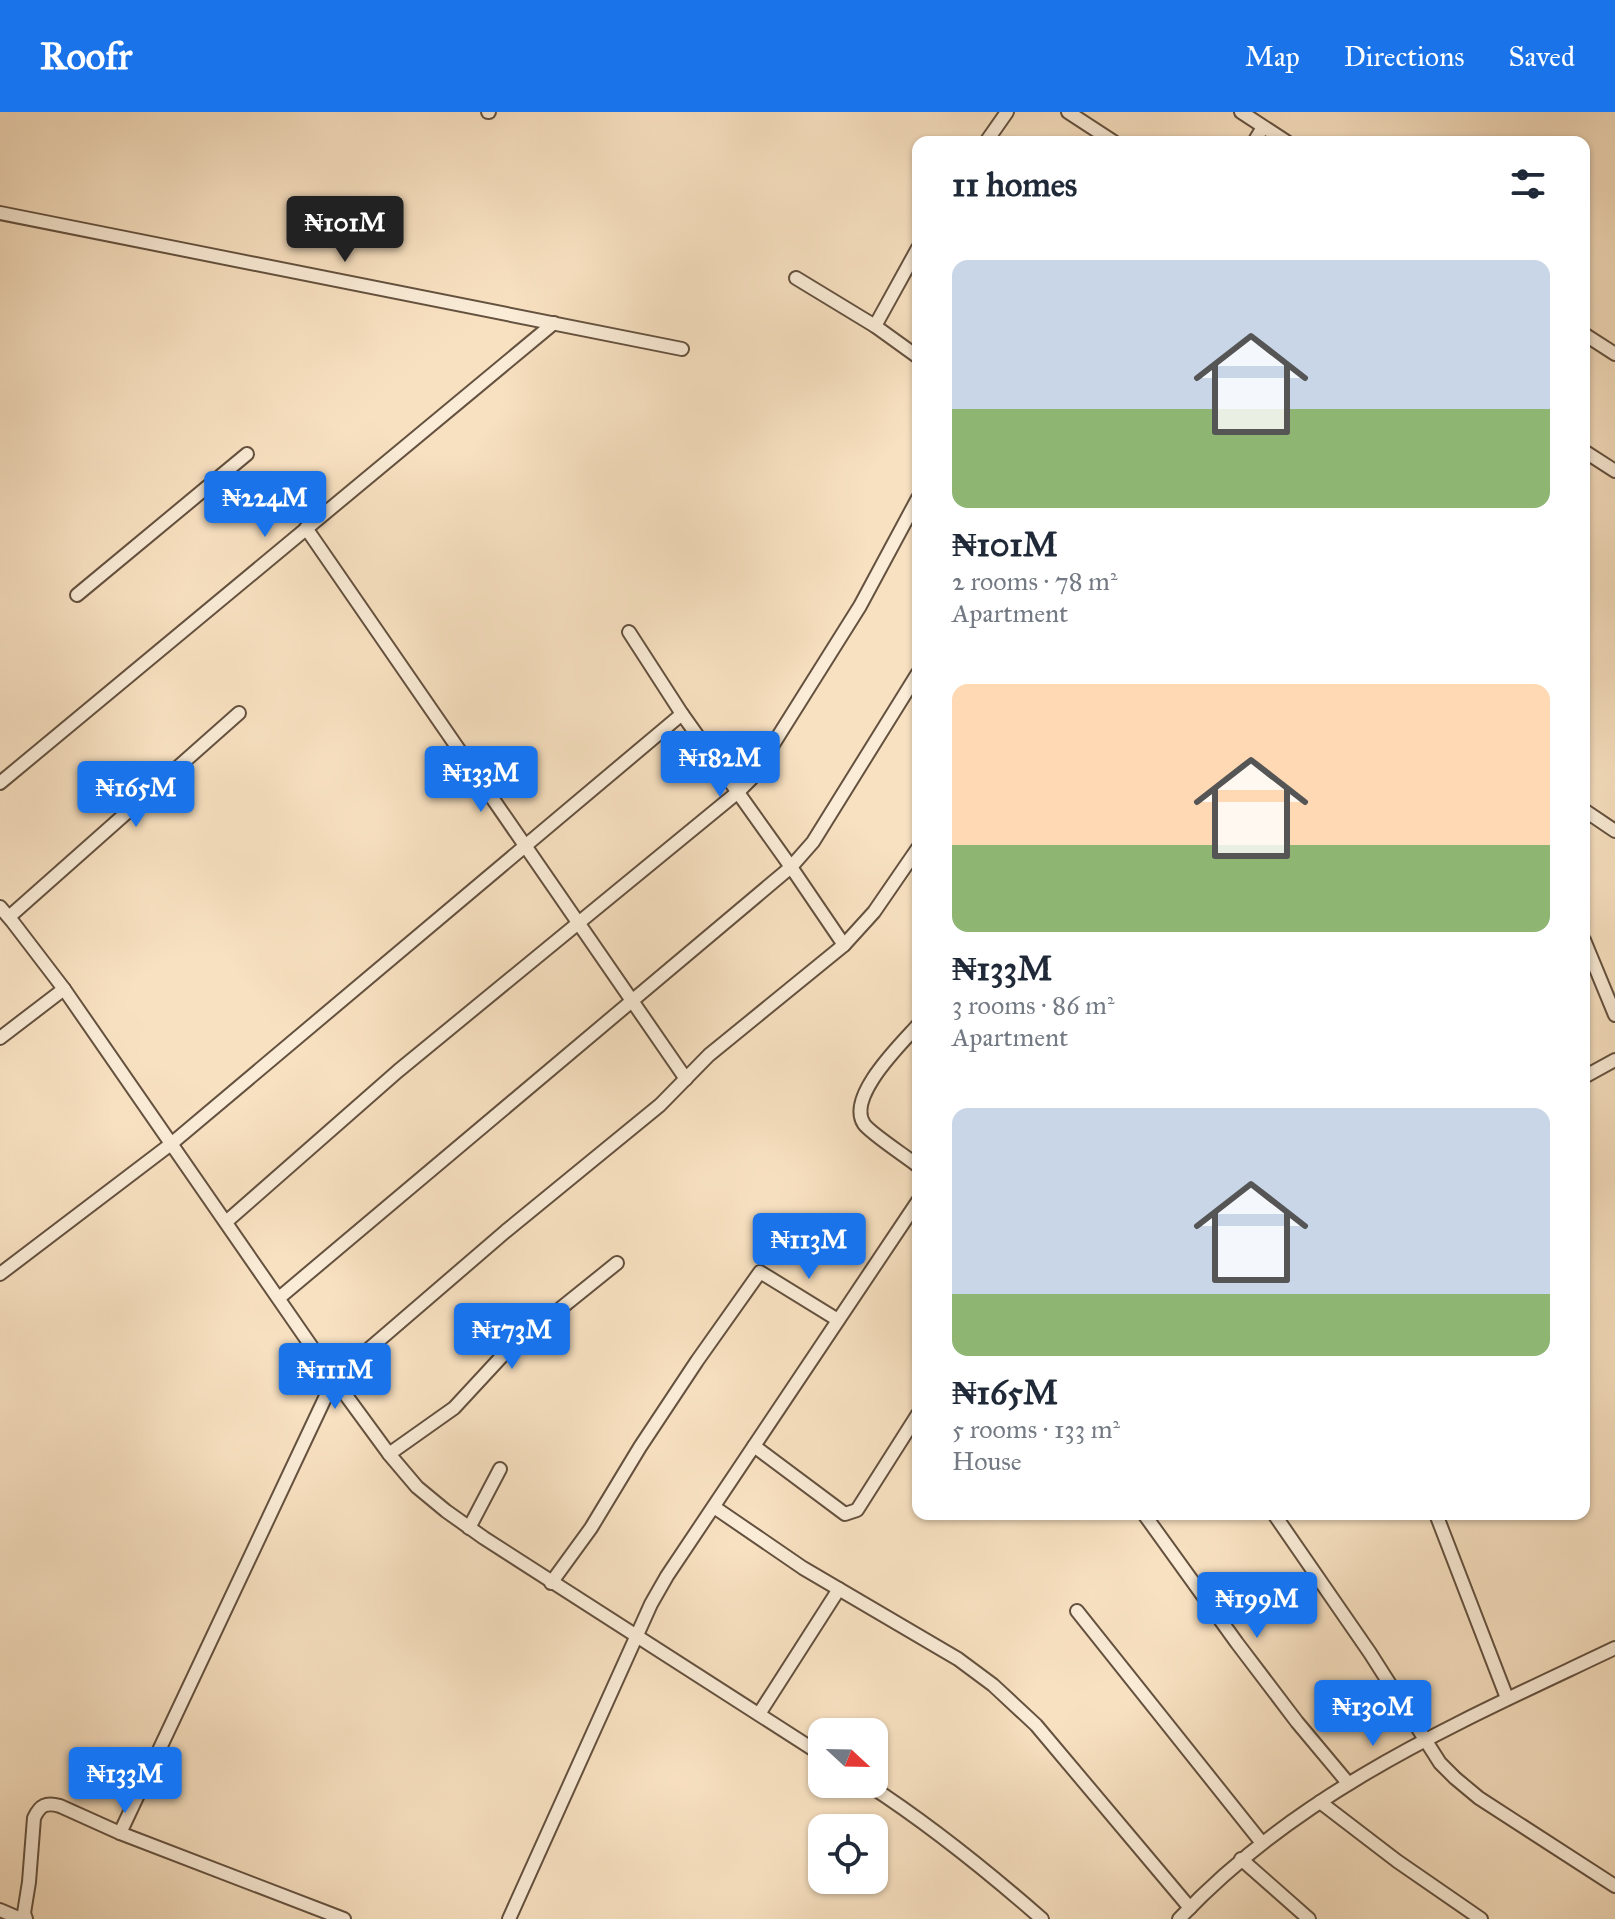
<!DOCTYPE html>
<html lang="en">
<head>
<meta charset="utf-8">
<style>
  body { margin:0; font-family:"IM FELL Great Primer",serif; background:#f2f2f3; color:#1f2937; height:100vh; display:flex; flex-direction:column; font-size:30px; white-space:nowrap }
  * { box-sizing:border-box; margin:0 }
  p { font-size:26px; color:#747a83 }
  .icon { flex:none; width:44px; height:44px; fill:none; stroke:currentColor; stroke-width:2; stroke-linecap:round; stroke-linejoin:round }
  .map { position:relative; flex:1; overflow:hidden }
  .side { position:absolute; left:912px; top:24px; width:678px; height:1384px; display:flex; flex-direction:column; background:#fff; border-radius:16px; box-shadow:0 2px 6px #0004 }
  .side>* { flex:none }
  .needle { width:52px; rotate:112deg }
  .buttons { position:absolute; left:808px; top:1606px; display:grid; gap:16px }
  .buttons a { display:grid; place-items:center; width:80px; height:80px; border-radius:16px; background:#fff; box-shadow:0 2px 6px #0004; font-size:40px }
  .price { position:absolute; translate:-50% -68px; padding:0 18px; border-radius:8px; background:#1a73e8; color:#fff; font-size:26px; line-height:52px; filter:drop-shadow(0 2px 4px #0008) }
  .price::after { content:''; position:absolute; left:50%; top:48px; width:24px; height:18px; margin-left:-12px; background:inherit; clip-path:polygon(0 0,100% 0,50% 100%) }
  .price.on { background:#222; color:#fff }
  ul { padding:0; list-style:none }
  li { display:grid; align-content:center; gap:16px; height:424px; padding:0 40px }
  li span { display:grid; place-items:center; height:248px; border-radius:16px; color:#555 }
  li>.icon { margin-inline-start:auto }
  span .icon { width:144px; height:144px; fill:#fffc; stroke-width:1 }
  li b { font-size:34px }
  h2 { display:flex; justify-content:space-between; align-items:center; height:96px; padding:0 40px; font-size:34px }
  header { display:flex; align-items:center; gap:48px; box-sizing:border-box; height:112px; padding:0 40px; background:#1a73e8; color:#fff }
  header strong { font-size:38px }
  nav { display:flex; gap:44px; margin-inline-start:auto; font-size:28px }
  .map>svg:first-child { display:block }
  .lines { fill:none; stroke-linecap:round; stroke-linejoin:round }
  .minor-casing { stroke:#64513f; stroke-width:16 }
  .minor { stroke:#faecd7; stroke-width:12 }
</style>
</head>
<body>
<header>
<strong>Roofr</strong>
<nav><a>Map</a><a>Directions</a><a>Saved</a></nav>
</header>
<div class="map">
<svg width="1615" height="1807" viewBox="0 0 1615 1807">
  <rect width="100%" height="100%" fill="#f8e1c1"/>
  <filter id="stains"><feTurbulence type="fractalNoise" baseFrequency=".0025" numOctaves="4"/><feColorMatrix values="0 0 0 0 .2 0 0 0 0 .09 0 0 0 0 .02 0 0 0 .5 -.17"/></filter>
  <radialGradient id="worn" r=".72"><stop offset=".6" stop-color="#630" stop-opacity="0"/><stop offset="1" stop-color="#630" stop-opacity=".3"/></radialGradient>
  <g class="lines">
    <g class="minor-casing">
      <g id="minor">
        <path d="M488,0H489"/>
        <path d="M1068,0L1114,30"/>
        <path d="M1241,0L1287,30"/>
        <path d="M986,30L1007,0"/>
        <path d="M1254,30L1263,15"/>
        <path d="M0,101L682,237"/>
        <path d="M796,166L875,214L918,245"/>
        <path d="M875,214L918,136"/>
        <path d="M1584,222L1615,242"/>
        <path d="M1584,339L1615,359"/>
        <path d="M306,416L686,967"/>
        <path d="M77,483L247,342"/>
        <path d="M629,520L682,602L791,755L844,833"/>
        <path d="M0,671L554,211"/>
        <path d="M1584,698L1615,719"/>
        <path d="M0,795L12,809L64,877L334,1267L389,1342L417,1375L446,1399L484,1426L822,1643"/>
        <path d="M9,805L239,601"/>
        <path d="M1584,828L1615,903"/>
        <path d="M918,913C901,932 846,985 864,1012C870,1021 907,1045 918,1054"/>
        <path d="M0,926L64,877"/>
        <path d="M1584,965L1615,948"/>
        <path d="M226,1110L398,959L738,680L752,666L860,494L918,386"/>
        <path d="M0,1162L171,1032L682,602"/>
        <path d="M279,1186L791,755L813,730L918,561"/>
        <path d="M754,1334L845,1402L857,1398L918,1302"/>
        <path d="M389,1342L454,1296L504,1242L617,1151"/>
        <path d="M714,1395L803,1456L958,1547L993,1573L1036,1613L1190,1796"/>
        <path d="M1144,1402L1237,1531L1297,1610L1348,1671"/>
        <path d="M1274,1402L1370,1541L1440,1651L1455,1666L1479,1686L1615,1774"/>
        <path d="M1436,1402L1507,1586"/>
        <path d="M469,1416L500,1357"/>
        <path d="M551,1471L591,1416L640,1335L697,1249L760,1160L838,1208"/>
        <path d="M1077,1499L1262,1731"/>
        <path d="M759,1602L839,1477"/>
        <path d="M867,1672C929,1712 986,1758 1042,1807"/>
        <path d="M1320,1690L1397,1749L1481,1807"/>
        <path d="M120,1721L334,1267L506,1119L660,993L709,943L844,833L874,800L918,736"/>
        <path d="M1241,1747L1309,1807"/>
        <path d="M0,1798L21,1807"/>
        <path d="M26,1807L24,1801L29,1770L34,1706C40,1693 46,1690 60,1694L120,1721L344,1807"/>
        <path d="M509,1807L651,1492L667,1464L918,1089"/>
        <path d="M1179,1807C1301,1677 1458,1611 1615,1536"/>
      </g>
    </g>
    <use href="#minor" class="minor"/>
  </g>
  <rect width="100%" height="100%" filter="url(#stains)"/>
  <rect width="100%" height="100%" fill="url(#worn)"/>
</svg>
<div class="buttons">
<a><svg class="needle" viewBox="-14 -14 28 28"><path d="M0-13l5 13h-10z" fill="#e53935"/><path d="M0 13l5-13h-10z" fill="#747a83"/></svg></a>
<a><svg class="icon" aria-label="locate" viewBox="0 0 24 24"><circle cx="12" cy="12" r="6"/><path d="M12 2v4M12 18v4M2 12h4M18 12h4"/></svg></a>
</div>
<b class="price on" style="left:345px;top:152px">₦101M</b>
<b class="price" style="left:265px;top:427px">₦224M</b>
<b class="price" style="left:720px;top:687px">₦182M</b>
<b class="price" style="left:481px;top:702px">₦133M</b>
<b class="price" style="left:136px;top:717px">₦165M</b>
<b class="price" style="left:809px;top:1169px">₦113M</b>
<b class="price" style="left:512px;top:1259px">₦173M</b>
<b class="price" style="left:335px;top:1299px">₦111M</b>
<b class="price" style="left:1257px;top:1528px">₦199M</b>
<b class="price" style="left:1373px;top:1636px">₦130M</b>
<b class="price" style="left:125px;top:1703px">₦133M</b>
<section class="side">
<h2>11 homes<svg class="icon" aria-label="filters" viewBox="0 0 24 24"><path d="M4 7h16M4 17h16"/><circle cx="9" cy="7" r="2"/><circle cx="15" cy="17" r="2"/></svg></h2>
<ul>
<li><span style="background:linear-gradient(#c9d6e8 60%,#8fb573 0)"><svg class="icon" aria-label="home" viewBox="0 0 24 24"><path d="M3 11l9-7 9 7M6 9v11h12V9"/></svg></span><div><b>₦101M</b><p>2 rooms · 78 m²</p><p>Apartment</p></div></li>
<li><span style="background:linear-gradient(#ffd9b3 65%,#8fb573 0)"><svg class="icon" aria-label="home" viewBox="0 0 24 24"><path d="M3 11l9-7 9 7M6 9v11h12V9"/></svg></span><div><b>₦133M</b><p>3 rooms · 86 m²</p><p>Apartment</p></div></li>
<li><span style="background:linear-gradient(#c9d6e8 75%,#8fb573 0)"><svg class="icon" aria-label="home" viewBox="0 0 24 24"><path d="M3 11l9-7 9 7M6 9v11h12V9"/></svg></span><div><b>₦165M</b><p>5 rooms · 133 m²</p><p>House</p></div></li>
</ul>
</section>
</div>
</body>
</html>
